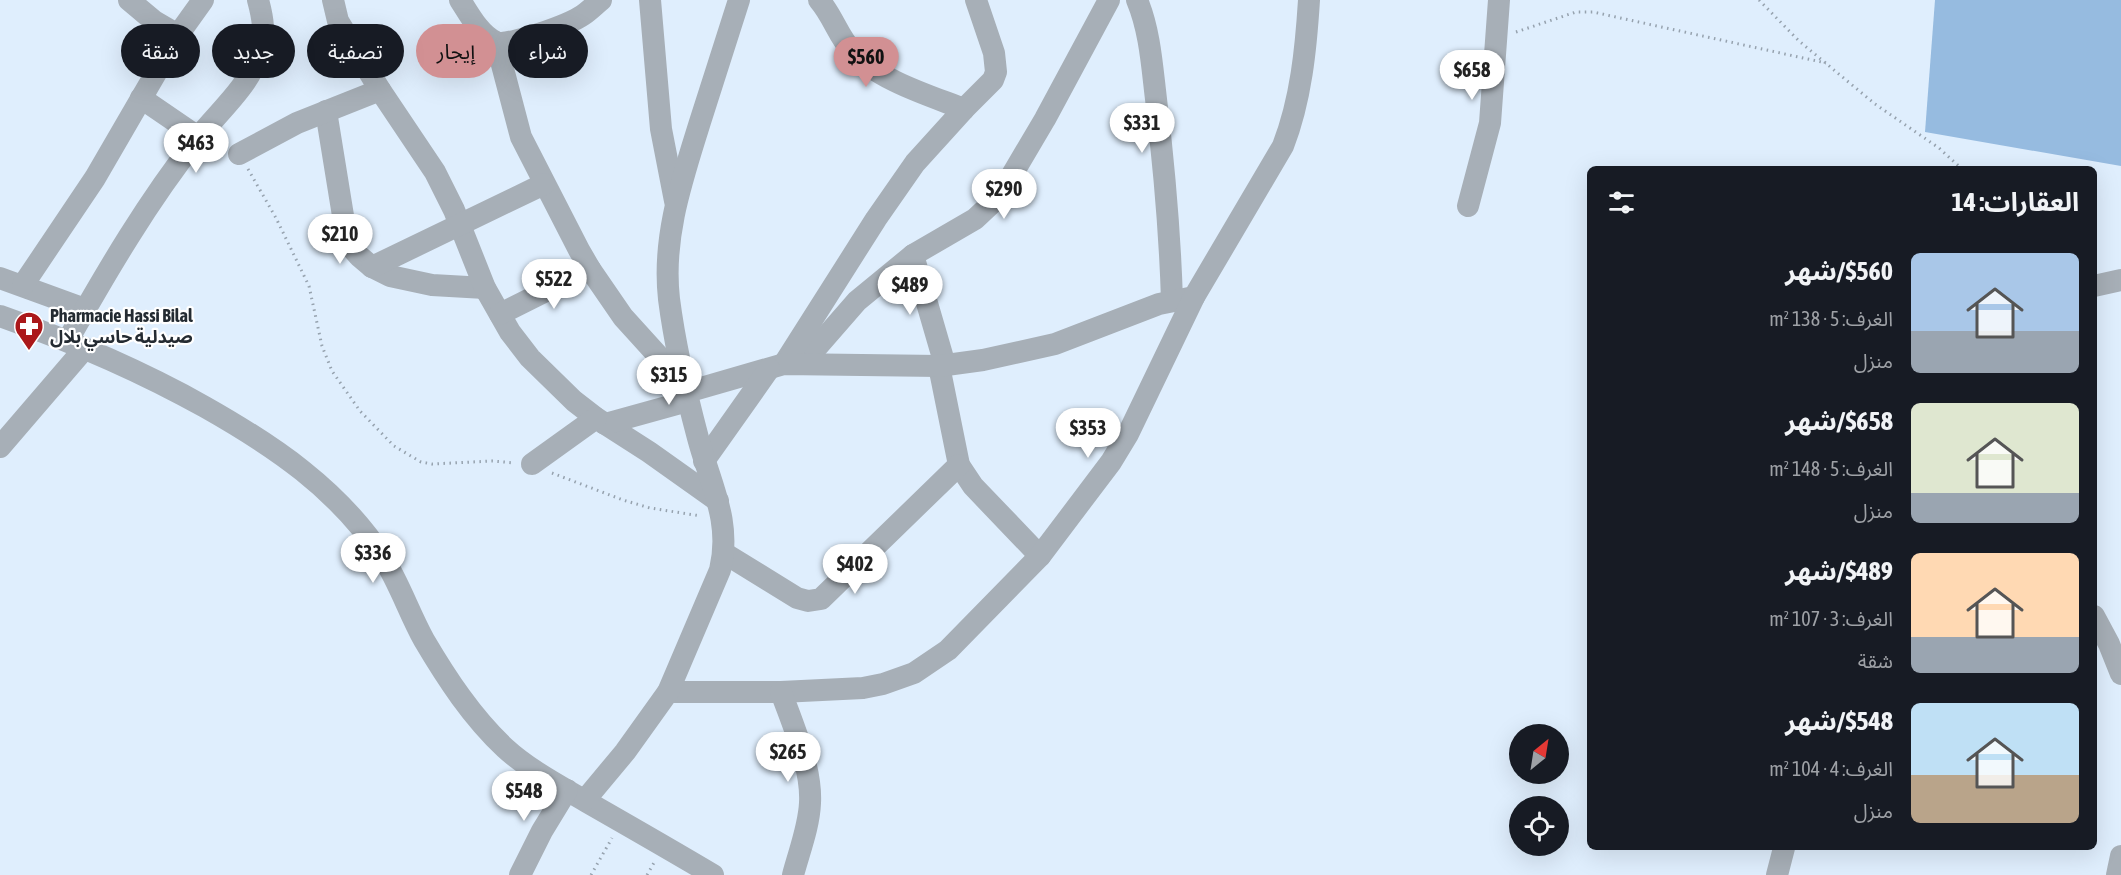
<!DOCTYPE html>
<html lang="ar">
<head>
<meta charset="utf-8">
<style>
  body { margin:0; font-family:"Asap Condensed","Noto Sans Arabic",sans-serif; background:#242831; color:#f1f3f6; direction:rtl; height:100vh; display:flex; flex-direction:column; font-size:22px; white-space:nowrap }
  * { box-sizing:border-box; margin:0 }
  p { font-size:20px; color:#9ea1a6 }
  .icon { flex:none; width:33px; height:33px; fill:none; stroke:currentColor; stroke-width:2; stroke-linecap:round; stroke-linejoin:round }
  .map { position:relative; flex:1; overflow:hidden; direction:ltr }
  .drawer { position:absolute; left:1587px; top:166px; width:510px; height:684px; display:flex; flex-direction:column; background:#171b24; border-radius:9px; box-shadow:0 6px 24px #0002; direction:rtl }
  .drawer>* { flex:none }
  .top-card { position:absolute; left:18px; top:24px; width:570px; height:54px; direction:rtl; display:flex; gap:12px }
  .needle { width:39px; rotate:30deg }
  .fabs { position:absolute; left:1509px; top:724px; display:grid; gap:12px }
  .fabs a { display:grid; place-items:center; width:60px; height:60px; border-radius:50%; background:#171b24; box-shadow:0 6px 24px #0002; font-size:30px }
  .price { position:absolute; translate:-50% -51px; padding:0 14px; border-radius:21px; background:#fff; color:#222; font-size:20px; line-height:39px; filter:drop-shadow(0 2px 3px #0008) }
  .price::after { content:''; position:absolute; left:50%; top:36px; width:18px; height:14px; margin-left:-9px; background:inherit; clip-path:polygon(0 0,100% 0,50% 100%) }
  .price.active { background:#d29093; color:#111 }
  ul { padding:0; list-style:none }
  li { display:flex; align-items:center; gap:18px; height:150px; padding:0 18px }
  li span { display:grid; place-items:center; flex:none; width:168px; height:120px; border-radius:9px; color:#555 }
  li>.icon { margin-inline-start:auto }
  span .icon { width:72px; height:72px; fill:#fffc; stroke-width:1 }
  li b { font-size:26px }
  h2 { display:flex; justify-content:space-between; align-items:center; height:72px; padding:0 18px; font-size:26px }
  .chip { padding:0 21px; border-radius:27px; background:#171b24; box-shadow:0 6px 24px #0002; font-size:21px; line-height:54px }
  .chip.active { background:#d29093; color:#111 }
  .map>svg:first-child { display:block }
  .forest { fill:#96bbe0 }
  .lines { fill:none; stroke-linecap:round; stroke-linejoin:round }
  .path { stroke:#96a2ae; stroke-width:3; stroke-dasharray:1.5 4.5; stroke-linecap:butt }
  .minor { stroke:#a7afb7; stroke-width:22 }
  .labels { text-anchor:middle; stroke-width:4.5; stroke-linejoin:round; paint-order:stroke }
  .poi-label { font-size:18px; font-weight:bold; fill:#242b32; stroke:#fff; text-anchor:start }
</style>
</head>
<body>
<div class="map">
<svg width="2121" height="875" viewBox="0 0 2121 875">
  <rect width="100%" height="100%" fill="#dfeefd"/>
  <path class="forest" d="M1935,0H2121V166L1925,132Z"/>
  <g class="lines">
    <g class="path">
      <path d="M1759,0L1799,41L1875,104L1939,148L1963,170"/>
      <path d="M1516,32L1576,12H1593L1826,63"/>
      <path d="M248,169L276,218L309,286L322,346L332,371L360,411L394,446L421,462L432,464L492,461L515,463"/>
      <path d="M552,473L623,500L650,508L701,516"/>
      <path d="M591,875L612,838"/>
      <path d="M647,875L655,861"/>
    </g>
    <g class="minor">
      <path d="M129,0L154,21L178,35"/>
      <path d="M333,0L338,21L380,90"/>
      <path d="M460,0C469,14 480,35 496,42C509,47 570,24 583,15C589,11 595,5 601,0"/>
      <path d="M650,0L661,129L675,201"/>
      <path d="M819,0C833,16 838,36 852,51C878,80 928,95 964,109"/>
      <path d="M1137,0C1150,31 1152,66 1156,99C1164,166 1170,233 1172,301"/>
      <path d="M496,42L521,137L579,250L590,269L623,317L662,360L684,380"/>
      <path d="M141,98L198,137"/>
      <path d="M326,111L345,228L352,248L359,256L372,267L390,276L432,285L485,288"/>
      <path d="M239,154L297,123L380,90L435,172L454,210L485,288L510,332L530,358L574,401L596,418L649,452L718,501"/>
      <path d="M1468,206L1490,123L1499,0"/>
      <path d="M913,255L945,365"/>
      <path d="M372,267L544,184"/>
      <path d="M0,278L85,309"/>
      <path d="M23,285L95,178L178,35L203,0"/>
      <path d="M2094,286L2121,280"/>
      <path d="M500,314L590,269"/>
      <path d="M0,316C71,341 139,370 205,407C274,446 338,489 382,556C399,582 409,613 424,640C447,679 472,717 505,748C529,770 560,786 587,802C629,826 671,850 713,875"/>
      <path d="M68,340C107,271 148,201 197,139C218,112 248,88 259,54C266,36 263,18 258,0"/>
      <path d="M803,363L857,301L913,255L975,219L991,204L1006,185L1045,119L1109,0"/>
      <path d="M784,364L876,219L915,163L964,109L993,80L996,72L994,53L976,0"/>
      <path d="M939,366L959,465L973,486L1040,556"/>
      <path d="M687,392L784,364L939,366L983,360L1055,344L1159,304L1194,297"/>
      <path d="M605,424L688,401"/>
      <path d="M0,447L85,348"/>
      <path d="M704,461L769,369"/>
      <path d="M532,464L596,418"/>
      <path d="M724,553L797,598L808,601L821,599L959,465"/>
      <path d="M2094,616L2109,644L2121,674"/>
      <path d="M668,692H781L863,688L883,684L914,673L948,650L1040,556L1111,462L1128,434L1194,297L1283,146C1301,100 1306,48 1309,0"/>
      <path d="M781,692C793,725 812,768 810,803C809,827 799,852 793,875"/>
      <path d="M585,800L625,752L668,692L720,570C732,521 710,484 698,438C686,393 675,346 669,299C662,237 682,180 700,122C713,81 726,41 739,0"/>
      <path d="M520,875L542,831L567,790"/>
      <path d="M1777,875L1784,848"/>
      <path d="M2117,875L2121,856"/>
    </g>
  </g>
  <defs>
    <g id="pharmacy-pin" transform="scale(1.5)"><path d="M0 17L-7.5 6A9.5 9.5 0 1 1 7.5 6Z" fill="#ab181a" stroke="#fff"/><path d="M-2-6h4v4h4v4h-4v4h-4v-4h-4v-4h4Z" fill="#fff"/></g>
  </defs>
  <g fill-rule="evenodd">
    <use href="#pharmacy-pin" x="29" y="326"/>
  </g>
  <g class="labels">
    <g class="poi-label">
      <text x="50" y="322">Pharmacie Hassi Bilal<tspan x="50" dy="21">صيدلية حاسي بلال</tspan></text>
    </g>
  </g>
</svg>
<div class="fabs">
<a><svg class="needle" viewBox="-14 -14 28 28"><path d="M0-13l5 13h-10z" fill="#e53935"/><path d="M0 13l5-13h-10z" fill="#9ea1a6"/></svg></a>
<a><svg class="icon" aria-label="locate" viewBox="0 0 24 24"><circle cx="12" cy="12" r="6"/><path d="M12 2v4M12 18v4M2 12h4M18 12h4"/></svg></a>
</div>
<b class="price active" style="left:866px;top:88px">$560</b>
<b class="price" style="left:1472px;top:101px">$658</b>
<b class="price" style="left:1142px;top:154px">$331</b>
<b class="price" style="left:196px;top:174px">$463</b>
<b class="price" style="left:1004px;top:220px">$290</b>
<b class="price" style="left:340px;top:265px">$210</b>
<b class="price" style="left:554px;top:310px">$522</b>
<b class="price" style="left:910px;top:316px">$489</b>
<b class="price" style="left:669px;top:406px">$315</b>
<b class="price" style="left:1088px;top:459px">$353</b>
<b class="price" style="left:373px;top:584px">$336</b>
<b class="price" style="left:855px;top:595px">$402</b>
<b class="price" style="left:788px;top:783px">$265</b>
<b class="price" style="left:524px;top:822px">$548</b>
<div class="top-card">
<a class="chip">شراء</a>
<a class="chip active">إيجار</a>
<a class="chip">تصفية</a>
<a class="chip">جديد</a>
<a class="chip">شقة</a>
</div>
<section class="drawer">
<h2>العقارات: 14<svg class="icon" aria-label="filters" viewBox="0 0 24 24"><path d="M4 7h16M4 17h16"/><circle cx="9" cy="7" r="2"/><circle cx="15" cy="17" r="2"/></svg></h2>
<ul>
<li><span style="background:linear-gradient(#a9c7e8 65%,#9aa5b1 0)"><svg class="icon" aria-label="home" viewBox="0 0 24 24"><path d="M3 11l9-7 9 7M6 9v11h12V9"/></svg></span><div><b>$560/شهر</b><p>الغرف: 5 · 138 m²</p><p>منزل</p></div></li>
<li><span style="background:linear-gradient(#dfe7d0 75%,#9aa5b1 0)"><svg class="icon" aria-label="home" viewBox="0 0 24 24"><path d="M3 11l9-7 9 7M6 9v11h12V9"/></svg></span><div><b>$658/شهر</b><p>الغرف: 5 · 148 m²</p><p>منزل</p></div></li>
<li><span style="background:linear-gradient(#ffd9b3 70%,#9aa5b1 0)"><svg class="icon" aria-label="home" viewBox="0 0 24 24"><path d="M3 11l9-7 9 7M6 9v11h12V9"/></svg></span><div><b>$489/شهر</b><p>الغرف: 3 · 107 m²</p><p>شقة</p></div></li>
<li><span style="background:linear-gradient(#bfe0f5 60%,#b9a48a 0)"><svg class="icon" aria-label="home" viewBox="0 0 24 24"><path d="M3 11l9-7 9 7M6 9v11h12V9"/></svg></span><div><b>$548/شهر</b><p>الغرف: 4 · 104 m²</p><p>منزل</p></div></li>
</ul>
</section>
</div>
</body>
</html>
